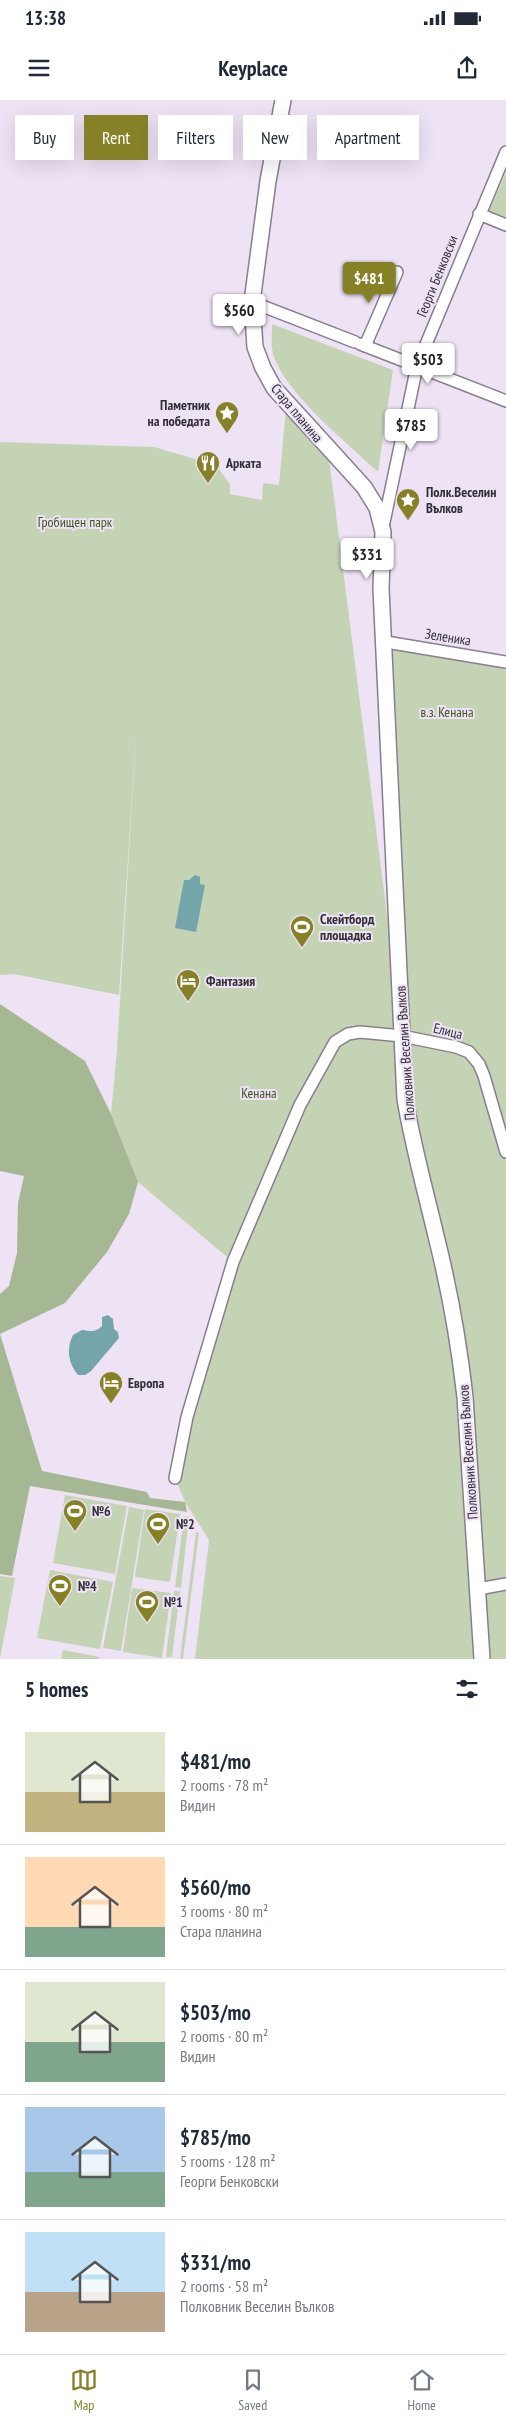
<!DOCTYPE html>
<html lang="en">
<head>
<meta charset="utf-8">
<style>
  body { margin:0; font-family:"PT Sans Narrow",sans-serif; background:#f6f6f7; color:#1f2937; height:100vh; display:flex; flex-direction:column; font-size:19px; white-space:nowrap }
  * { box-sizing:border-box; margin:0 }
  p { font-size:16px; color:#747a83 }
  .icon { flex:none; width:28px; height:28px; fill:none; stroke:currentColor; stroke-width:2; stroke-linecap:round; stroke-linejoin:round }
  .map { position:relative; height:1559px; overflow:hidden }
  .panel { display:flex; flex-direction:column; background:#fff; flex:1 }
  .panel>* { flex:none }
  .banner { position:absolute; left:15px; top:15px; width:476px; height:45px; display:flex; gap:10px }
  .price { position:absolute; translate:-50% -42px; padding:0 11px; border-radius:5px; background:#fff; color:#222; font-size:16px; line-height:32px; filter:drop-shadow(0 1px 2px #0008) }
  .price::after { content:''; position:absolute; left:50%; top:30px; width:15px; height:11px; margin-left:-8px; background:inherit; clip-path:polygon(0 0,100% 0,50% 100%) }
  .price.on { background:#868027; color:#fff }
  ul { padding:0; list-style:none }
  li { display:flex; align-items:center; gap:15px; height:125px; padding:0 25px }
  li+li { border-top:1px solid #e0e1e3 }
  li span { display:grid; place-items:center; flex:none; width:140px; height:100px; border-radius:0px; color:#555 }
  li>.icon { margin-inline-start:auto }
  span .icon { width:60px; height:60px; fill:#fffc; stroke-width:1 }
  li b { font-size:21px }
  h2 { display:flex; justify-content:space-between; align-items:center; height:60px; padding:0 25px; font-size:21px }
  .chip { padding:0 18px; border-radius:0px; background:#fff; box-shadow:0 5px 20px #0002; font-size:18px; line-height:45px }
  .chip.on { background:#868027; color:#fff }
  .status { display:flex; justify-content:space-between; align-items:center; height:35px; padding:0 25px; background:#fff; direction:ltr }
  .status svg { height:14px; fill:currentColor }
  header { display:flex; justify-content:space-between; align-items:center; height:65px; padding:0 25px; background:#fff; font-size:22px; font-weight:800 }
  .tabs { display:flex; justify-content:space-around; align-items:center; height:70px; border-top:1px solid #e0e1e3; background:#fff; font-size:14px; color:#747a83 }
  .tabs a { display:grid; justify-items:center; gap:2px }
  .tabs .on { color:#868027 }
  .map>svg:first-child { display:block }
  .green { fill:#c5d3b5 }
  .forest { fill:#a6b793 }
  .water { fill:#74a5ab }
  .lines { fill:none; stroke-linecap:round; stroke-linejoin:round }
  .minor-casing { stroke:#897e8f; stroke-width:14 }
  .secondary-casing { stroke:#897e8f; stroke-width:18 }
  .minor { stroke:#fff; stroke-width:11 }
  .secondary { stroke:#fff; stroke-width:15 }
  .labels { text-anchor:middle; stroke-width:4; stroke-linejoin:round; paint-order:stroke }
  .street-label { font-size:14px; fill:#322e35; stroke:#eee2f5 }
  .poi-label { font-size:14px; font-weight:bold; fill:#322e35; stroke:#eee2f5; text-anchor:start }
  .park-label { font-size:14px; fill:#3f551f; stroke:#eee2f5 }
</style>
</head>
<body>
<div class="status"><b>13:38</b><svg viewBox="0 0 49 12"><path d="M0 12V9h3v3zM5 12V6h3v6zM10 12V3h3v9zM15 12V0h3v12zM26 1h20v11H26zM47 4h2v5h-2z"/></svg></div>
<header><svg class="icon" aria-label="menu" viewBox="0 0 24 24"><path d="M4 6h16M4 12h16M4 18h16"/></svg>Keyplace<svg class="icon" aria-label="share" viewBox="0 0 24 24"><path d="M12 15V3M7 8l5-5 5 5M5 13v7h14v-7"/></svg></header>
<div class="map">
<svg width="506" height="1559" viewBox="0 0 506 1559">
  <rect width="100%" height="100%" fill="#eee2f5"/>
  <g class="green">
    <path d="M506,72V121L488,114Z"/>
    <path d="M272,224L393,270L378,372C349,345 292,298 276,262C270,251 272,237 272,224Z"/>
    <path d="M286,309L329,359L402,933L386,542L506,562V1559H195L209,1440L185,1402L175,1378L233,1162L138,1082L111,1014L117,950L137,621L119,895L14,874L0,875V342L154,347L216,365L230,384V394L262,400L263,383L279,385Z"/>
    <path d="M65,1395L127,1406L115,1474L53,1463Z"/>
    <path d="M129,1407L144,1410L121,1551L103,1548Z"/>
    <path d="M145,1409L180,1414L170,1482L135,1477Z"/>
    <path d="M184,1416L189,1417L181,1488L175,1487Z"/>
    <path d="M196,1432L199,1433L183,1559H180Z"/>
    <path d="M50,1470L113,1482L100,1549L37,1538Z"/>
    <path d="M0,1476L15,1478L0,1559Z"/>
    <path d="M132,1488L171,1493L162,1558L123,1552Z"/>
    <path d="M174,1491H180L172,1557H166Z"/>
    <path d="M63,1550L100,1557L99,1559H61Z"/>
  </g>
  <path class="forest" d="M0,904L85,961L111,1014L138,1082L129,1114L107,1152L65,1203L0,1234L42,1371L147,1392L150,1398L185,1402L187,1412L30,1386L12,1476L0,1474V1194L9,1186L17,1153L18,1103L24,1076L0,1071Z"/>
  <g class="water">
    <path d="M195,775L200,777V784L205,785L196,832L175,828L184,780H189Z"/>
    <path d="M108,1215L113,1219L114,1229L118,1232L119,1238L91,1271L85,1275H78C68,1263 66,1249 73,1235L82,1230C90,1231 95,1233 102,1226V1217Z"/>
  </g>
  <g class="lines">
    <g class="minor-casing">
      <g id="minor">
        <path d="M479,114L506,125"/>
        <path d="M252,202L355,242"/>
        <path d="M360,244L506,301"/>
        <path d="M365,246L397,172"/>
        <path d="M383,427L417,266L506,52"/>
        <path d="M386,542L506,562"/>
        <path d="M175,1378L187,1317L233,1162L300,1005L335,942L348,934L360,932L402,936L456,947L469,952L479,964L484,976L506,1052"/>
        <path d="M478,1489L506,1484"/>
      </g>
    </g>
    <g class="secondary-casing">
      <path id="secondary" d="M283,0L268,81L252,202L255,247L263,268L274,288L364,387L377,408L383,432L381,489L405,999C413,1047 426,1093 437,1140C450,1192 459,1244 465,1297L482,1559"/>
    </g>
    <use href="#minor" class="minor"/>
    <use href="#secondary" class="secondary"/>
  </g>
  <defs>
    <g id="sight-pin" transform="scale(1.25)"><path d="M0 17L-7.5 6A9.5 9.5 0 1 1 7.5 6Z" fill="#868027" stroke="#eee2f5"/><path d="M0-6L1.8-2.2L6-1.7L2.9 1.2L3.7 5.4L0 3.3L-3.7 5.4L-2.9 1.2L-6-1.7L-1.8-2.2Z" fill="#fff"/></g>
    <g id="restaurant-pin" transform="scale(1.25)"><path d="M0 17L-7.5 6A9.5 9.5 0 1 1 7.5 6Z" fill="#868027" stroke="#eee2f5"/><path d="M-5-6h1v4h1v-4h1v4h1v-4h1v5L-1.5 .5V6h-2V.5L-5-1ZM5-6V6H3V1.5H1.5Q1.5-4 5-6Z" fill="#fff"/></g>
    <g id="stadium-pin" transform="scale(1.25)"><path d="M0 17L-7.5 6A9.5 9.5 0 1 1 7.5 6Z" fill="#868027" stroke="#eee2f5"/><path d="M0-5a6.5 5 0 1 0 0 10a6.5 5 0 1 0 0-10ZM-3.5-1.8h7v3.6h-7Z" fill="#fff"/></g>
    <g id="hotel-pin" transform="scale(1.25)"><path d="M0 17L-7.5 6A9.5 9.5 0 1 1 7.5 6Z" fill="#868027" stroke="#eee2f5"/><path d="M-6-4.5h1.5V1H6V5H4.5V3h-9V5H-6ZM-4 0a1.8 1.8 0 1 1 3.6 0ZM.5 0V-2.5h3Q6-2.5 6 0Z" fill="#fff"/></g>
  </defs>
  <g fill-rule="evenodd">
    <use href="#sight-pin" x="227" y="313"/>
    <use href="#restaurant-pin" x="208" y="363"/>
    <use href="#sight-pin" x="408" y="400"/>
    <use href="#stadium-pin" x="302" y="827"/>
    <use href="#hotel-pin" x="188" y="881"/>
    <use href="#hotel-pin" x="111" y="1283"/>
    <use href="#stadium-pin" x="75" y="1411"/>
    <use href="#stadium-pin" x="158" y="1424"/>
    <use href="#stadium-pin" x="60" y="1486"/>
    <use href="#stadium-pin" x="147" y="1502"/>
  </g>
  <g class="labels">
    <g class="street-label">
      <text transform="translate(437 176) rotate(-68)" y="5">Георги Бенковски</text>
      <text transform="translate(297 313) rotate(50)" y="5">Стара планина</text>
      <text transform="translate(448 537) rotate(9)" y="5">Зеленика</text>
      <text transform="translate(448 931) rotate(14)" y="5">Елица</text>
      <text transform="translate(405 953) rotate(-94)" y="5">Полковник Веселин Вълков</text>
      <text transform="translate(468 1352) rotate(-94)" y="5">Полковник Веселин Вълков</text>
    </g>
    <g class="poi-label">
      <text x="210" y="310" text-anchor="end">Паметник<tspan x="210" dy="16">на победата</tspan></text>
      <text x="226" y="368">Арката</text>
      <text x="426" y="397">Полк.Веселин<tspan x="426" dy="16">Вълков</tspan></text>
      <text x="320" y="824">Скейтборд<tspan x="320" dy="16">площадка</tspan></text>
      <text x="206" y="886">Фантазия</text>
      <text x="128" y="1288">Европа</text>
      <text x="92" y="1416">№6</text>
      <text x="176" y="1429">№2</text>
      <text x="78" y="1491">№4</text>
      <text x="164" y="1507">№1</text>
    </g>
    <g class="park-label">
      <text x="75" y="427">Гробищен парк</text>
      <text x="447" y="617">в.з. Кенана</text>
      <text x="259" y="998">Кенана</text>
    </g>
  </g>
</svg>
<b class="price on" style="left:369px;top:204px">$481</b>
<b class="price" style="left:239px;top:236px">$560</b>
<b class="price" style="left:428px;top:285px">$503</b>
<b class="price" style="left:411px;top:351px">$785</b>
<b class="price" style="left:367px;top:480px">$331</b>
<div class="banner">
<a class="chip">Buy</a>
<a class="chip on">Rent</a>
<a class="chip">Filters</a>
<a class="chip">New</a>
<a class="chip">Apartment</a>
</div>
</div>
<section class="panel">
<h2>5 homes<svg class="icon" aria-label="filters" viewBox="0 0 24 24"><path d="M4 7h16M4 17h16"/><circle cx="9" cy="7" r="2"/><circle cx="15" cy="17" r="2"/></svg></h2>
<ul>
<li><span style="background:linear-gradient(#dfe7d0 60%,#c2b280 0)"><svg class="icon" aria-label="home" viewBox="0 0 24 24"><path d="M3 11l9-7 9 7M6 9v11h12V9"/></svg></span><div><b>$481/mo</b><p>2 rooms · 78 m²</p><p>Видин</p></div></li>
<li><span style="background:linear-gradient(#ffd9b3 70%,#7fa58c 0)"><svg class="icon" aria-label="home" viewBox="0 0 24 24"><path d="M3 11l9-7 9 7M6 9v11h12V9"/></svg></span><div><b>$560/mo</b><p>3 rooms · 80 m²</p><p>Стара планина</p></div></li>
<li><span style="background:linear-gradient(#dfe7d0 60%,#7fa58c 0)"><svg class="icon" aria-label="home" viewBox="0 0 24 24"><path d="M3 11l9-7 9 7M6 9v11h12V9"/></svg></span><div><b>$503/mo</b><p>2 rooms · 80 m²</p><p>Видин</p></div></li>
<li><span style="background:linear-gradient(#a9c7e8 65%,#7fa58c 0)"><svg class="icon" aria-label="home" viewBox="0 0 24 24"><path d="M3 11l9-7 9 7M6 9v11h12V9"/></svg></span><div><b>$785/mo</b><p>5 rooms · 128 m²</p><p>Георги Бенковски</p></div></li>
<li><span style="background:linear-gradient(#bfe0f5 60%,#b9a48a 0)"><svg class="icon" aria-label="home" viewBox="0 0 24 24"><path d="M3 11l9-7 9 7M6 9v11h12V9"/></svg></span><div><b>$331/mo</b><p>2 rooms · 58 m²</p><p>Полковник Веселин Вълков</p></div></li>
</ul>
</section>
<nav class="tabs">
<a class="on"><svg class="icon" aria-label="map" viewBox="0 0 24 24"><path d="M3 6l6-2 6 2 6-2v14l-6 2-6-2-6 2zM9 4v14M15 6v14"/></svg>Map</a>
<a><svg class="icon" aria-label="saved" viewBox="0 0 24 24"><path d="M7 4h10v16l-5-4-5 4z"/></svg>Saved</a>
<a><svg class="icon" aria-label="home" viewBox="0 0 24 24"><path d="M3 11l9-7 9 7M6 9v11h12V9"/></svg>Home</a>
</nav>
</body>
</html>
